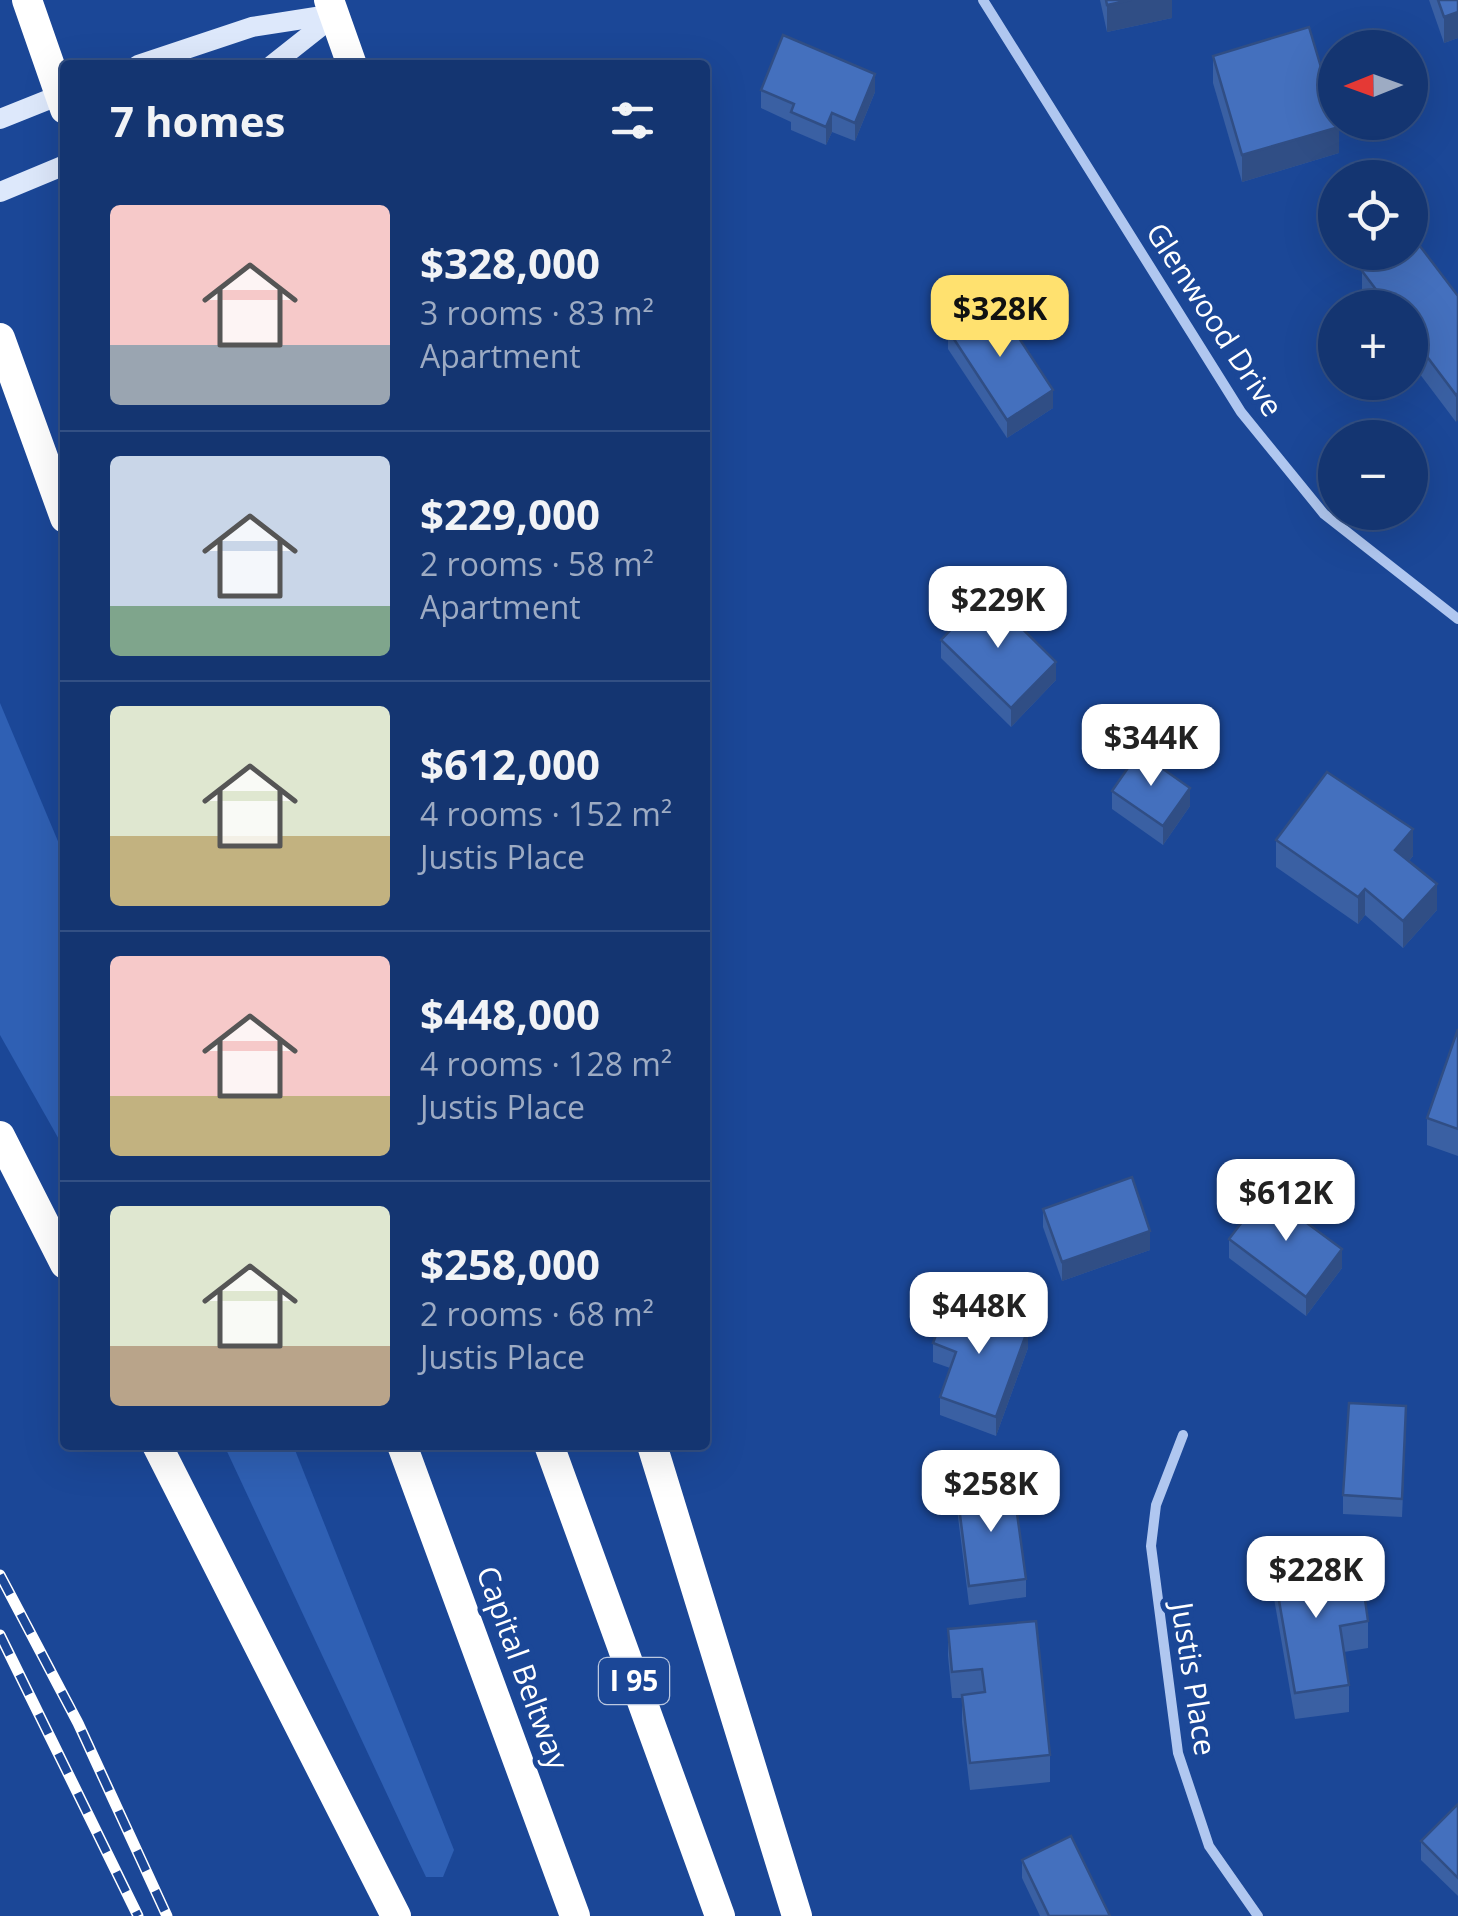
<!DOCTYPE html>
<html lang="en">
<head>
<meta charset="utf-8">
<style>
  body { margin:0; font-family:"Open Sans",sans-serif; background:#214079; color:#f1f3f6; height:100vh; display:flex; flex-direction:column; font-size:38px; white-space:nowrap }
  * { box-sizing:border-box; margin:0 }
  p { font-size:32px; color:#9dabc3 }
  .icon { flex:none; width:55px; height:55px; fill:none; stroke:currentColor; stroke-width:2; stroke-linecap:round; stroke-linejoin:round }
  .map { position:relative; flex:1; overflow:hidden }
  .side { position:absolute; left:60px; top:60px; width:650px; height:1390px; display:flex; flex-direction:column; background:#143571; border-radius:10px; box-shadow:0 10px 40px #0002,0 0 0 2px #335084 }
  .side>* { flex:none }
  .needle { width:65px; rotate:269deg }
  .controls { position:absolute; left:1318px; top:30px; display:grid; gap:20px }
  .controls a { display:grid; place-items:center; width:110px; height:110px; border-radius:50%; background:#143571; box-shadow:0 10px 40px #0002,0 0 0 2px #335084; font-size:50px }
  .price { position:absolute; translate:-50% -85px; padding:0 22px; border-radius:20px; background:#fff; color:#222; font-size:32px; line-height:65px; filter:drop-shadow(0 2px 5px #0008) }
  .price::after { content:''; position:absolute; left:50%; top:60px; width:30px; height:22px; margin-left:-15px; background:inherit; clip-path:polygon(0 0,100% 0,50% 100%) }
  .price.current { background:#ffe16f; color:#111 }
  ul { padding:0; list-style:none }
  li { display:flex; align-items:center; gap:30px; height:250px; padding:0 50px }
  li+li { border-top:2px solid #335084 }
  li span { display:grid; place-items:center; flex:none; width:280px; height:200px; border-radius:10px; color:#555 }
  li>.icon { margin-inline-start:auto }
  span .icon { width:120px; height:120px; fill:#fffc; stroke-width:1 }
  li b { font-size:42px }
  h2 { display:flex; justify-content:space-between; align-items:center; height:120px; padding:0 50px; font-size:42px }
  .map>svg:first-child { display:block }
  .green { fill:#2f60b4 }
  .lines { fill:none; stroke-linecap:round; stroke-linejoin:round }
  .street { stroke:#b0c7f0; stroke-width:10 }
  .secondary { stroke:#dde8fb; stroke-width:20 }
  .highway { stroke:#fff; stroke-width:30 }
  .rail-casing { stroke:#fff; stroke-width:11 }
  .rail { stroke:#1b4797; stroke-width:8; stroke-dasharray:22; stroke-linecap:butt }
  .highway-bridge { stroke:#fff; stroke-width:30 }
  .wall { fill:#3a60a3 }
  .shaded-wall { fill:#304e85 }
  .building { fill:#4470be; stroke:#304e85; stroke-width:2.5 }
  .labels { text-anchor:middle; stroke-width:10; stroke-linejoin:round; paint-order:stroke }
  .shield { fill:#1b4797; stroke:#bbc8e0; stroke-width:2.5 }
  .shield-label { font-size:28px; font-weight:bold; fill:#fff }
  .street-label { font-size:30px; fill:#fff; stroke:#1b4797 }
</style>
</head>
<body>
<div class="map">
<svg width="1458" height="1916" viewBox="0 0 1458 1916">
  <rect width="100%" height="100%" fill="#1b4797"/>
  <g class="green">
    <path d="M0,703L65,858V1150L0,1035Z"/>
    <path d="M224,1445H293L454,1850L443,1877H426L414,1852Z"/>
  </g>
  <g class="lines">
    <g class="street">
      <path d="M983,0L1241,412L1324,514L1458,619"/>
      <path d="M1183,1435L1156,1505L1151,1546L1178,1753L1209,1846L1258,1916"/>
    </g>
    <g class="secondary">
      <path d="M138,65L252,27L335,14"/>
      <path d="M272,65L334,16"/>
      <path d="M0,119L65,93"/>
      <path d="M0,192L65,165"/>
    </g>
    <g class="highway">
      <path d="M329,0L352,65"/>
      <path d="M0,338L65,518"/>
      <path d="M0,1136L65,1264"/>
      <path d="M157,1445L396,1916"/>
      <path d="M402,1445L575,1916"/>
      <path d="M549,1445L720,1916"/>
      <path d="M652,1445L797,1916"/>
    </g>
    <g class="rail-casing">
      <g id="rail">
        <path d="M0,1575L78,1723L167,1916"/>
        <path d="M0,1635L138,1916"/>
      </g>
    </g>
    <use href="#rail" class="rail"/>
    <path class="highway-bridge" d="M27,0L65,109"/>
  </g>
  <g class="wall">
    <path d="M1100,0H1172V18L1107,32Z"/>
    <path d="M1429,0H1458V38L1444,43Z"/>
    <path d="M1213,56L1339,153L1242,182L1213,83Z"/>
    <path d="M761,90L875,92L855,141L832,132L826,145L791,130V122L761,108Z"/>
    <path d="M1362,271L1458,296L1456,422L1410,361V308H1369L1362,297Z"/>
    <path d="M948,330L1053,408L1007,438L948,349Z"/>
    <path d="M941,640L1056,680L1011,727L941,658Z"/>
    <path d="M1112,791L1190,806L1163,845L1112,809Z"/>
    <path d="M1276,840L1413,856L1409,861L1437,910L1403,948L1365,915L1358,924L1276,867Z"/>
    <path d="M1458,1029V1156L1427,1145V1118Z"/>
    <path d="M1043,1209L1150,1250L1062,1281L1043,1227Z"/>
    <path d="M1229,1239L1342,1268L1306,1316L1229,1258Z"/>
    <path d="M933,1343L1028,1348L996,1436L940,1415V1397L950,1368L933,1362Z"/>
    <path d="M1406,1425L1402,1517L1343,1514V1495Z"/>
    <path d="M957,1491L1026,1579V1597L969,1605L957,1509Z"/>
    <path d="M1272,1560L1331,1589L1368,1621V1648L1344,1652L1349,1685V1712L1295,1719L1272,1587Z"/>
    <path d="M1036,1621L1050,1755V1782L970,1790L962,1722V1698H952L948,1656V1629Z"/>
    <path d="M1458,1804V1896L1421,1860V1841Z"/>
    <path d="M1022,1860L1110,1916H1040L1022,1878Z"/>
  </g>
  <g class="shaded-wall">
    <path d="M1131,0H1172V18L1107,32V5Z"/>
    <path d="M1458,12V38L1444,43V17Z"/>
    <path d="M875,74V92L855,141V123Z"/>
    <path d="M832,113V132L826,145V127Z"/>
    <path d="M1339,127V153L1242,182V155Z"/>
    <path d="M1053,390V408L1007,438V420Z"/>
    <path d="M1458,393V420L1456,422V395Z"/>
    <path d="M1056,662V680L1011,727V708Z"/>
    <path d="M1190,788V806L1163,845V826Z"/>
    <path d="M1413,829V856L1395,877V850Z"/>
    <path d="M1437,884V910L1403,948V921Z"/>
    <path d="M1365,889V915L1358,924V897Z"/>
    <path d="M1150,1231V1250L1062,1281V1262Z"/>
    <path d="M1342,1249V1268L1306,1316V1297Z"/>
    <path d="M1028,1329V1348L996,1436V1417Z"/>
  </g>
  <g class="building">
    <path d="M1106,0H1131L1107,5Z"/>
    <path d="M1438,0H1458V12L1444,17Z"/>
    <path d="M1309,27L1335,114V122H1337L1339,127L1242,155L1213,56Z"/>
    <path d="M783,35L875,74L855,123L832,113L826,127L791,112L794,104L761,90Z"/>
    <path d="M1410,233L1458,296V393L1456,395L1410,334V308H1390L1362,271L1385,252H1410Z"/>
    <path d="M994,300L1053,390L1007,420L948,330Z"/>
    <path d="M986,593L1056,662L1011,708L941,640Z"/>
    <path d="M1139,752L1190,788L1163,826L1112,791Z"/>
    <path d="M1327,772L1413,829L1395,850L1437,884L1403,921L1365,889L1358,897L1276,840Z"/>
    <path d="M1458,1029V1129L1427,1118Z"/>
    <path d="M1132,1177L1150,1231L1062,1262L1043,1209Z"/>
    <path d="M1265,1192L1342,1249L1306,1297L1229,1239Z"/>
    <path d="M949,1300L1028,1329L996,1417L940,1397L956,1352L933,1343Z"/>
    <path d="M1349,1403L1406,1406L1402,1499L1343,1495Z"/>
    <path d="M1013,1484L1026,1579L969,1586L957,1491Z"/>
    <path d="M1326,1553L1331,1589L1363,1585L1368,1621L1340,1626L1349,1685L1295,1693L1272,1560Z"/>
    <path d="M1036,1621L1050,1755L970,1763L962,1695L985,1692L982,1669L952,1672L948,1629Z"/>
    <path d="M1458,1804V1878L1421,1841Z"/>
    <path d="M1071,1836L1110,1916H1049L1022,1860Z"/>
  </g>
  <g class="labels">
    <rect class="shield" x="599" y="1658" width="70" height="46" rx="8"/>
    <g class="shield-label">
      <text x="634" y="1691">I 95</text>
    </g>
    <g class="street-label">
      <text transform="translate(1214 320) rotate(57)" y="10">Glenwood Drive</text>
      <text transform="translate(522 1668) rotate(70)" y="10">Capital Beltway</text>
      <text transform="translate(1193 1679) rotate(81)" y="10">Justis Place</text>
    </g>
  </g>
</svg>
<div class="controls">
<a><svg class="needle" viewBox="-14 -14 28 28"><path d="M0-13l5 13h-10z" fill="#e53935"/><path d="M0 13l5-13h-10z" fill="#9dabc3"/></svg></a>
<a><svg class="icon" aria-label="locate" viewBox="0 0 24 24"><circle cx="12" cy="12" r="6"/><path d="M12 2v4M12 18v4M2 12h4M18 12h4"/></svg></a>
<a>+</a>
<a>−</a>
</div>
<b class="price current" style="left:1000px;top:360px">$328K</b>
<b class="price" style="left:998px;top:651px">$229K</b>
<b class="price" style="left:1151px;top:789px">$344K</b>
<b class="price" style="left:1286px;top:1244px">$612K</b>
<b class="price" style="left:979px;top:1357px">$448K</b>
<b class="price" style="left:991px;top:1535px">$258K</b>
<b class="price" style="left:1316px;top:1621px">$228K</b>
<section class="side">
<h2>7 homes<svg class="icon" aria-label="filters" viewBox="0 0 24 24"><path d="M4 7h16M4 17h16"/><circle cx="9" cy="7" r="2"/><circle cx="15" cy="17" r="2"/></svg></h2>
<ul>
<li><span style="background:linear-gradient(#f6c9c9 70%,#9aa5b1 0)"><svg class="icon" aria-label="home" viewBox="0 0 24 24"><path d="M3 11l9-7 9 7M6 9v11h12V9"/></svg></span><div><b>$328,000</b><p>3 rooms · 83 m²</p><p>Apartment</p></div></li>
<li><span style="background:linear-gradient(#c9d6e8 75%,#7fa58c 0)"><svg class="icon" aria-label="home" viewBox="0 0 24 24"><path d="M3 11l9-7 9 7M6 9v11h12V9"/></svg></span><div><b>$229,000</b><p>2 rooms · 58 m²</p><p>Apartment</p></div></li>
<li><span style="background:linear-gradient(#dfe7d0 65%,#c2b280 0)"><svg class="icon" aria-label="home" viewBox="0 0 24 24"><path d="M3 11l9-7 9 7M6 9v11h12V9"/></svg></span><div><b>$612,000</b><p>4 rooms · 152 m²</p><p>Justis Place</p></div></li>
<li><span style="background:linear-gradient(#f6c9c9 70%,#c2b280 0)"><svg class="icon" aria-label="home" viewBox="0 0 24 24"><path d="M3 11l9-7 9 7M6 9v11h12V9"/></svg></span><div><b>$448,000</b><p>4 rooms · 128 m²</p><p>Justis Place</p></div></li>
<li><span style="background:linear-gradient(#dfe7d0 70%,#b9a48a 0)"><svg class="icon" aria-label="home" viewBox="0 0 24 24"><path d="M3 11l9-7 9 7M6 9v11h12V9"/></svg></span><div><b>$258,000</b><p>2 rooms · 68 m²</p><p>Justis Place</p></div></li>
</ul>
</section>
</div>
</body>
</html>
